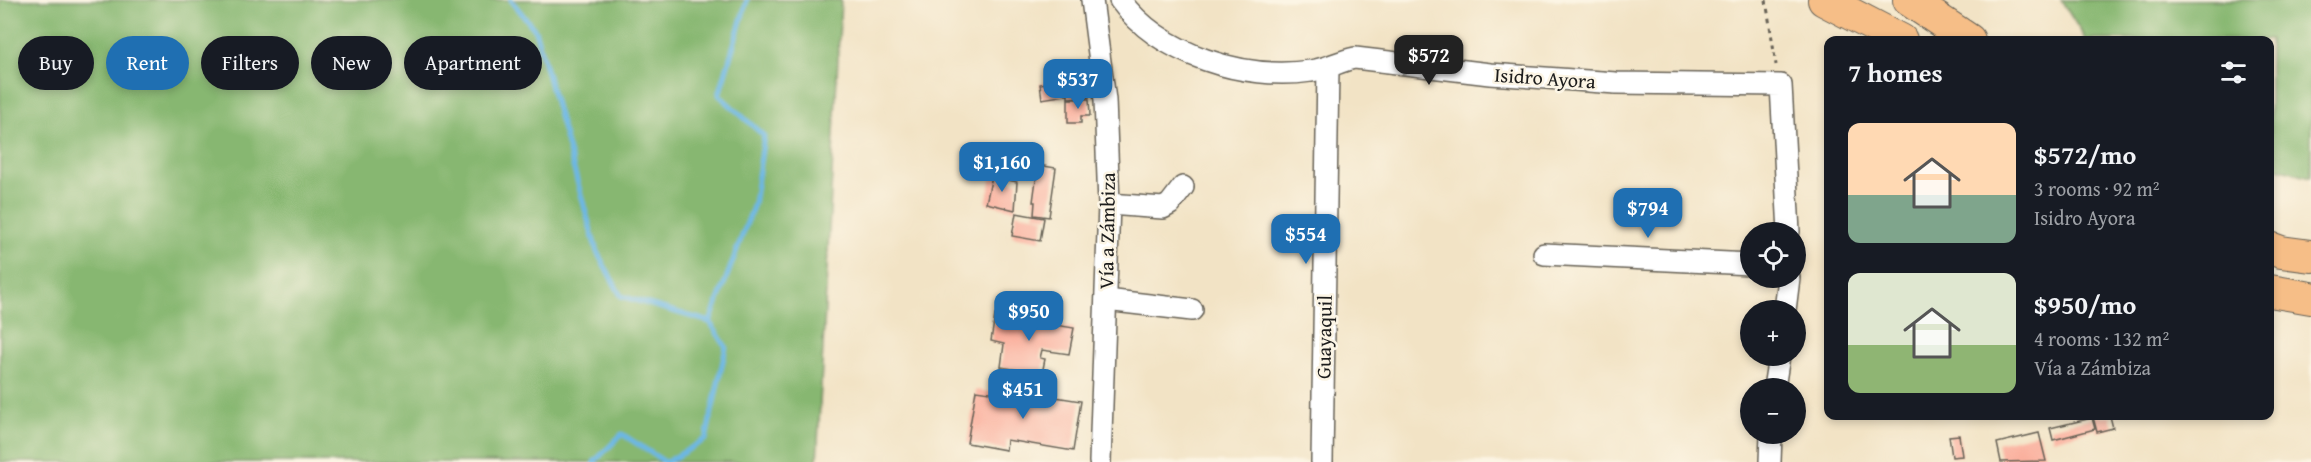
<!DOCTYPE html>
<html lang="en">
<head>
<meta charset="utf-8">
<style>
  body { margin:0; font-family:"Gentium Book Plus",serif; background:#20242c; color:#f1f3f6; height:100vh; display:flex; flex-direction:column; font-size:22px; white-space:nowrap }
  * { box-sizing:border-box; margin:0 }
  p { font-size:20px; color:#9ea1a6 }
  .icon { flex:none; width:33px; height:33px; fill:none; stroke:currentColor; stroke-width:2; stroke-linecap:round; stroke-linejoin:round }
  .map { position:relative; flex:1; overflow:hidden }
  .details { position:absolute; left:1824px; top:36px; width:450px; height:384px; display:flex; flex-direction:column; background:#171b24; border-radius:12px; box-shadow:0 3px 9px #0003 }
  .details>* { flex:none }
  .guide { position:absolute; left:18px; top:36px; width:570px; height:54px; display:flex; gap:12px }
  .buttons { position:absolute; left:1740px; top:222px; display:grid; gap:12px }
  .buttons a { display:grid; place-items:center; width:66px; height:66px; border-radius:50%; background:#171b24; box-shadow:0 3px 9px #0003; font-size:30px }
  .price { position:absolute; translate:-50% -51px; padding:0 14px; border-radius:12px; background:#1f6fb2; color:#fff; font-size:20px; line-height:39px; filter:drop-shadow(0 2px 3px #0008) }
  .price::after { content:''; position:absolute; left:50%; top:36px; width:18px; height:14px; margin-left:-9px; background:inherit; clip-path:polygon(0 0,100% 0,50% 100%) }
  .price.selected { background:#222; color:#fff }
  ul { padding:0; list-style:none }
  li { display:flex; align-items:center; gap:18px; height:150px; padding:0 24px }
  li span { display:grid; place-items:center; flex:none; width:168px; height:120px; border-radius:12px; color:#555 }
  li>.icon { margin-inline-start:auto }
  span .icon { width:72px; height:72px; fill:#fffc; stroke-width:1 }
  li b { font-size:26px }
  h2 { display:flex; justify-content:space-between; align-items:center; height:72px; padding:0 24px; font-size:26px }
  .pill { padding:0 21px; border-radius:27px; background:#171b24; box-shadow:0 3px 9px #0003; font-size:21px; line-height:54px }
  .pill.selected { background:#1f6fb2; color:#fff }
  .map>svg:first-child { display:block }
  .forest { fill:#87b771; stroke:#526a46; stroke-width:1.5 }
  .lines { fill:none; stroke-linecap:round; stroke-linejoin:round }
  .stream { stroke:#6cb7e5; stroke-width:5 }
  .building { fill:#faaa98 }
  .minor-casing { stroke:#676257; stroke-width:24 }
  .highway-casing { stroke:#676257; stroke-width:34 }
  .path { stroke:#676257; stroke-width:3; stroke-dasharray:4.5 4.5; stroke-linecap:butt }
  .minor { stroke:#fff; stroke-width:21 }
  .highway { stroke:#f6be87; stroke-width:32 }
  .labels { text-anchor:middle; stroke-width:5; stroke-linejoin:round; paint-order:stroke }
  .street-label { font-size:20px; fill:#1c1c1c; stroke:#fcf5e5 }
</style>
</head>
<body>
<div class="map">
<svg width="2311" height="462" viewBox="0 0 2311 462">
  <rect width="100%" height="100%" fill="#fcf5e5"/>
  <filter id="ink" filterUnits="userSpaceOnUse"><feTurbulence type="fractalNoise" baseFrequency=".0167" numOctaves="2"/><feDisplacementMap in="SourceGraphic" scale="12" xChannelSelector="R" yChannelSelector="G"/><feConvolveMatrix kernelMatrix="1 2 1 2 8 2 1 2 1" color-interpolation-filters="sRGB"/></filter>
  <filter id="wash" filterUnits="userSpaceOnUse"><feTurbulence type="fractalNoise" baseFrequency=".008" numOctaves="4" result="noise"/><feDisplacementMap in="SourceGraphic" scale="24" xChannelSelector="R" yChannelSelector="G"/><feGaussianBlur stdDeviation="1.35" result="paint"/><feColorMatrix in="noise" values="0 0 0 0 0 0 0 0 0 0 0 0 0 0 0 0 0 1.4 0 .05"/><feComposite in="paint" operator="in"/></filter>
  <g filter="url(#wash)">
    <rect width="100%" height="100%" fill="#f2e3c5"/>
    <g class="forest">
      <path d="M0,0H841L817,462H0Z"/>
      <path d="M2061,0H2311V177L2270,166V40H2086Z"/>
    </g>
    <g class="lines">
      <g class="stream">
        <path d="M511,0L535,30L597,252L621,296L710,322"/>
        <path d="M594,462L622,434L665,462"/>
        <path d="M667,462L706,439L726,347L710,322L754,204L764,136L719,95L747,0"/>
      </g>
    </g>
    <g id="blocks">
      <g class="building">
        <path d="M1088,69L1089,97L1068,98V78H1071L1070,70Z"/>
        <path d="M1064,80L1067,95L1042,99L1040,84Z"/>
        <path d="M1068,99H1089L1090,116H1081V123H1068Z"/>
        <path d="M1038,165L1056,168L1049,217L1034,215L1035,202H1033Z"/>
        <path d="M992,176L1017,182L1015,210L986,203Z"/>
        <path d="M1016,213L1044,218L1040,241L1012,236Z"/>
        <path d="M995,315L1074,328L1069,354L1042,350L1040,358L1045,359L1042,374L1001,367L1004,344L991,341Z"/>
        <path d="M1005,389L1081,401L1073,451L1007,440L1006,450L967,443L976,390L1004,394Z"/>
        <path d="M2098,416H2110L2113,428L2097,432L2093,417Z"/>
        <path d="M2092,418L2095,429L2053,440L2050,428Z"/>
        <path d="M2039,433L2046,461L2001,462L1997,443Z"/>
        <path d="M1959,435L1962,456L1952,457L1949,436Z"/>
      </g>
    </g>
  </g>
  <g filter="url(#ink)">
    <use href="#blocks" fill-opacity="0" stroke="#676257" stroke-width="1.5"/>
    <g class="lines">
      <g class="minor-casing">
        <g id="minor">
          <path d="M1092,0L1105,100L1109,204L1100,462"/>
          <path d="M1120,0C1160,55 1245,81 1311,71C1327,69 1339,61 1355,58L1490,74L1616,83L1781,85L1789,232"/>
          <path d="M1109,204L1163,208L1170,204L1183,187"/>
          <path d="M1544,254L1750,264"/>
          <path d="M1106,300L1192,310"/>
          <path d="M1785,310L1789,278"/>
          <path d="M1774,388L1779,356"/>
          <path d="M1322,462L1328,68"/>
          <path d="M1770,462L1771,434"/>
        </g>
      </g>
      <g class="highway-casing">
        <g id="highway">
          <path d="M1824,0L1901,40"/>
          <path d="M1909,0L1969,40"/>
          <path d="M2270,248L2281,252L2311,256"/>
          <path d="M2270,291L2311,298"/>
        </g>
      </g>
      <path class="path" d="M1766,0L1776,65"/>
      <use href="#minor" class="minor"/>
      <use href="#highway" class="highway"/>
    </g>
  </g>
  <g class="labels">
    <g class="street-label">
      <text transform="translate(1545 78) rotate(4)" y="7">Isidro Ayora</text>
      <text transform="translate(1107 231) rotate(-89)" y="7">Vía a Zámbiza</text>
      <text transform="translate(1324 337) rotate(-89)" y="7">Guayaquil</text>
    </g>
  </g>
</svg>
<div class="buttons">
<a><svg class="icon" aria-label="locate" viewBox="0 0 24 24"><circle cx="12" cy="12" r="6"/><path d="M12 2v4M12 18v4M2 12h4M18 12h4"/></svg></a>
<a>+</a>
<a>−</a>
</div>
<b class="price selected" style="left:1429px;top:86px">$572</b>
<b class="price" style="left:1078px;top:110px">$537</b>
<b class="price" style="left:1002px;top:193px">$1,160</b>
<b class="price" style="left:1648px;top:239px">$794</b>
<b class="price" style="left:1306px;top:265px">$554</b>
<b class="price" style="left:1029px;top:342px">$950</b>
<b class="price" style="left:1023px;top:420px">$451</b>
<div class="guide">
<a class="pill">Buy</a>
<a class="pill selected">Rent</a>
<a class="pill">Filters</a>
<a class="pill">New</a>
<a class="pill">Apartment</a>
</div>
<section class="details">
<h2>7 homes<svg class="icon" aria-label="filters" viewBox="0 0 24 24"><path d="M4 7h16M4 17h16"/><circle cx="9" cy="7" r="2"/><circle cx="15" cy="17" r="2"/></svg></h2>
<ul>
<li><span style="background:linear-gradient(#ffd9b3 60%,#7fa58c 0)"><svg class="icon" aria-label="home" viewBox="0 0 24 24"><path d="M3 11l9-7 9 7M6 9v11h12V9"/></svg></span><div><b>$572/mo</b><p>3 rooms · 92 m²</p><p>Isidro Ayora</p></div></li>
<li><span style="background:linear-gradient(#dfe7d0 60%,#8fb573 0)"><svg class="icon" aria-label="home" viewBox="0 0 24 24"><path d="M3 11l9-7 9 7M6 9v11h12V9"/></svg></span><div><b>$950/mo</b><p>4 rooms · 132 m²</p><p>Vía a Zámbiza</p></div></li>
</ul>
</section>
</div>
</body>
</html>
